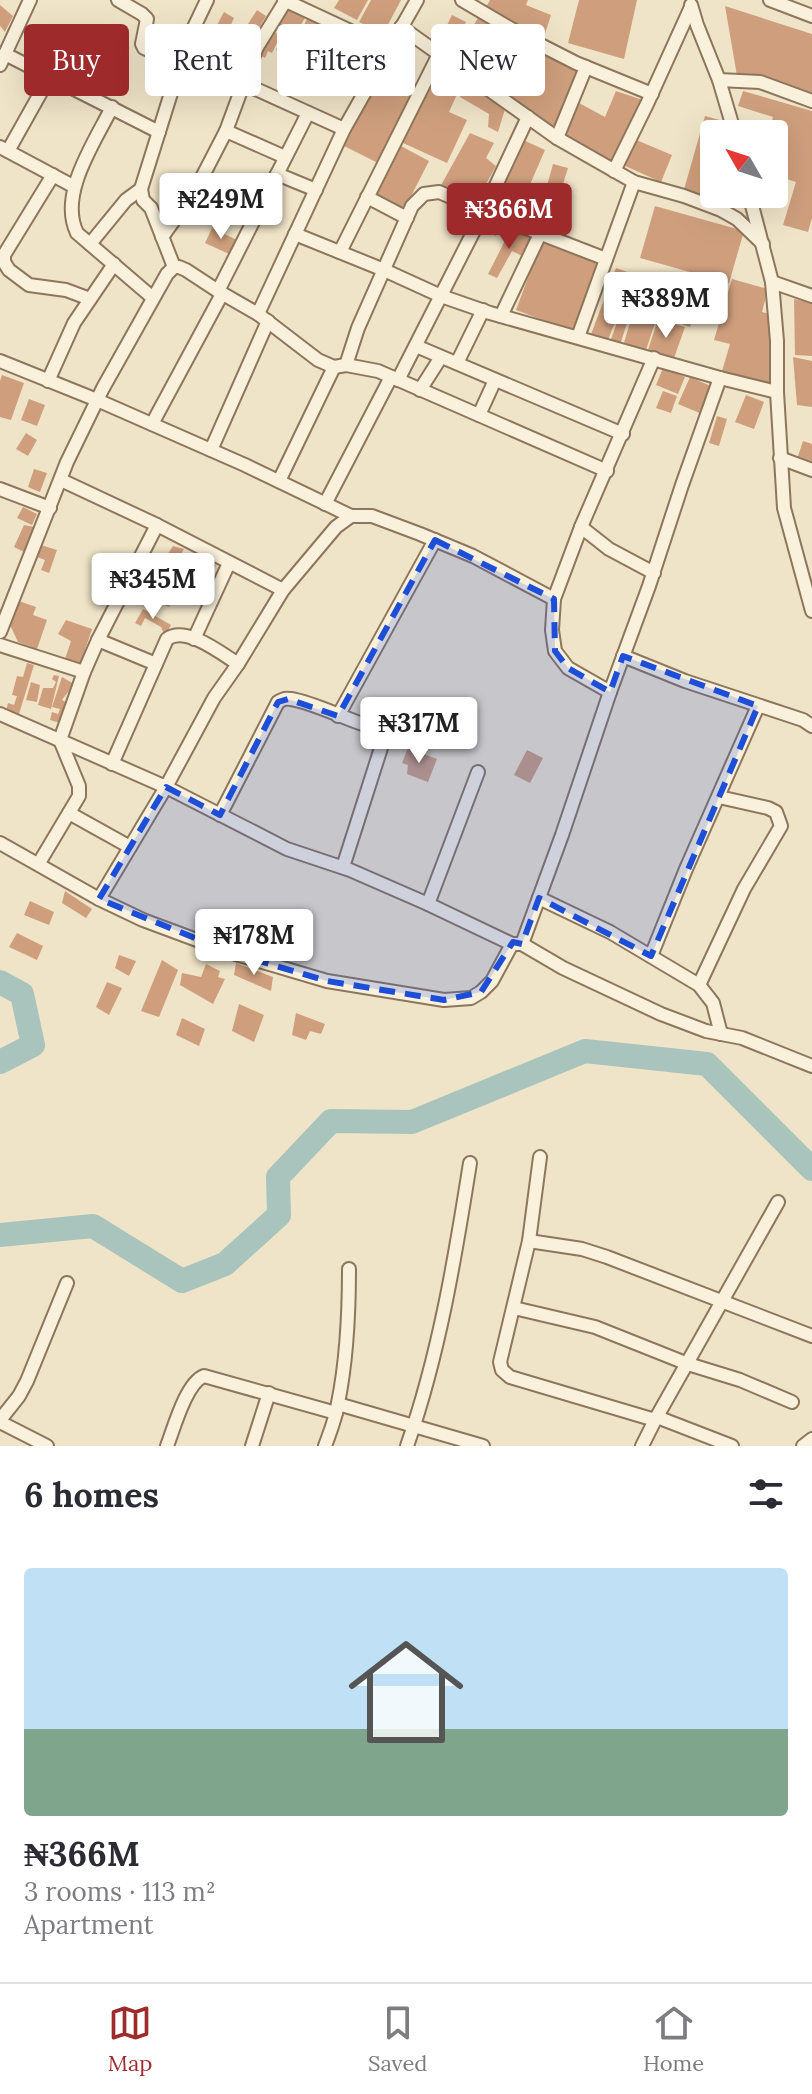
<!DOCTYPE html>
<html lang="en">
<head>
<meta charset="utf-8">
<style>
  body { margin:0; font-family:Lora,serif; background:#f7f7f7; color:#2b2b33; height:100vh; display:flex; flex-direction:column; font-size:30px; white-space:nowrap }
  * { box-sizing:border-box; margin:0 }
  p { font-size:26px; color:#7c7c81 }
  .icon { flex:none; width:44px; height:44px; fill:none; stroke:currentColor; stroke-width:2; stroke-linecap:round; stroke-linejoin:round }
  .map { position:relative; height:1446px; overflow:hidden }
  .sheet { display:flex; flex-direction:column; background:#fff; flex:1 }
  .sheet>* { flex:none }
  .banner { position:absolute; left:24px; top:24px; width:764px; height:72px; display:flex; gap:16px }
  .needle { width:52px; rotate:309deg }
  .fabs { position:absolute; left:700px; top:120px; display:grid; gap:16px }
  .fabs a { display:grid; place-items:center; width:88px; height:88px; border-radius:8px; background:#fff; box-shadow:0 8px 32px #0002; font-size:40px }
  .price { position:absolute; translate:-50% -68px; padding:0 18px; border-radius:8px; background:#fff; color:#222; font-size:26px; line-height:52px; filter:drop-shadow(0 2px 4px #0008) }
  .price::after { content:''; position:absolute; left:50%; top:48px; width:24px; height:18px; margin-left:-12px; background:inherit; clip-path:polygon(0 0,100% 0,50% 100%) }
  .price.on { background:#9e2a2b; color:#fff }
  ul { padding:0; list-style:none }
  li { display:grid; align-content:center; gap:16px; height:424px; padding:0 24px }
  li+li { border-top:2px solid #e1e1e2 }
  li span { display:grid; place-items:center; height:248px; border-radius:8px; color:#555 }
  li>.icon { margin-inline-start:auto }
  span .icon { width:144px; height:144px; fill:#fffc; stroke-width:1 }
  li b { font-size:34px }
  h2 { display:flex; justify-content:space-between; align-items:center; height:96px; padding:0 24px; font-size:34px }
  .chip { padding:0 28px; border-radius:8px; background:#fff; box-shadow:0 8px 32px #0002; font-size:28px; line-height:72px }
  .chip.on { background:#9e2a2b; color:#fff }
  .tab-bar { display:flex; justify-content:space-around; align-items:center; height:112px; border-top:2px solid #e1e1e2; background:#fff; font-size:22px; color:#7c7c81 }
  .tab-bar a { display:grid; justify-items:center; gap:4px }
  .tab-bar .on { color:#9e2a2b }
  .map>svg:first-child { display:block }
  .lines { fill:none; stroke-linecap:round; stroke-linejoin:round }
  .river { stroke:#a9c4bc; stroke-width:24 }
  .building { fill:#cf9f7d }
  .minor-casing { stroke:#8d765c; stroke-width:16 }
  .minor { stroke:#faf1dc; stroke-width:12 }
  .marked { fill:#1d4ed8; fill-opacity:0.2; stroke:#1d4ed8; stroke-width:6; stroke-dasharray:16 10; stroke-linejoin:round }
</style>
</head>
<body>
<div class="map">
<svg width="812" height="1446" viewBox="0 0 812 1446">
  <rect width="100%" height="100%" fill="#f0e4c8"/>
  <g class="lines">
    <g class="river">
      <path d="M0,982L22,994L33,1045L0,1062"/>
      <path d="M0,1235L93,1226L182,1281L225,1264L279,1215L278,1177L331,1121L412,1122L585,1051L707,1064L812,1169"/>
    </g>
  </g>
  <g class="building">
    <path d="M339,0H368L357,20L334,8Z"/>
    <path d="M371,0H401L383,34L359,22Z"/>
    <path d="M490,0H528L526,5L551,15L543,40L485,9Z"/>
    <path d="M579,0H637L624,59L568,43Z"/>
    <path d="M286,4L306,16L293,39L273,28Z"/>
    <path d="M0,5L13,16L5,32L0,26Z"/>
    <path d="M725,6L812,34V94L764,78L737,76Z"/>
    <path d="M257,10L266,16L258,30L248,24Z"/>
    <path d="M224,12L234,18L228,31L217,25Z"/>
    <path d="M452,15L466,22L455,42L442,35Z"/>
    <path d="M479,16L517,39L493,87L454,60Z"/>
    <path d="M308,17L320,23L309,47L296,41Z"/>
    <path d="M270,30L281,35L272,53L268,51L265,58L259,55Z"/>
    <path d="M331,30L346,38L336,57L339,59L334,68L316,59Z"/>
    <path d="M283,36L293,42L286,55L276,50Z"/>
    <path d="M351,42L372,52L359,78L338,67Z"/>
    <path d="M526,43L579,71L554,130L501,93Z"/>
    <path d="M326,67L336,71L326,90L317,86Z"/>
    <path d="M437,69L463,81L449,112L467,120L447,163L403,143Z"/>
    <path d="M382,72L415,89L378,163L344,146Z"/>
    <path d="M466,84L505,109L498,132L488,127L489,114L460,97Z"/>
    <path d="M616,91L643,100L611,162L565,136L579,103L605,117Z"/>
    <path d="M743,91L812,111V218L808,232L783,225L796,182L774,175V134H768L773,117L738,106Z"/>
    <path d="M705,116L727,122L726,134H714V194H726L725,205L683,193Z"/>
    <path d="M470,133L494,143L486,158L496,166L476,202L440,187Z"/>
    <path d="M521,139L545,150L515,219L491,208Z"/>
    <path d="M634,139L672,155L661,182L623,165Z"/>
    <path d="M401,146L429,161L404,210L375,195Z"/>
    <path d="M553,164L568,168L559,197L545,193Z"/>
    <path d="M655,206L744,231L729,283L640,258Z"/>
    <path d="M487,218L501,225L496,236L482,229Z"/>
    <path d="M212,228L237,240L229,254L205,243Z"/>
    <path d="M511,229L531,239L522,256L512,251L497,278L488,274Z"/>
    <path d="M542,240L601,261L575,332L516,310Z"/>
    <path d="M616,268L633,274L607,343L590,337Z"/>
    <path d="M732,279L768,289L762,312L770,314L772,385L722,371L730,344L714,340Z"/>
    <path d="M698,286L715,291L709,308L697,305L690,327L672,321L681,288L696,292Z"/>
    <path d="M794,299L812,303V356L795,355Z"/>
    <path d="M621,311L630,314L620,345L610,342Z"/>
    <path d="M632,316L655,323L645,353L623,346Z"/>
    <path d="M658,319L685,327L673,361L647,353Z"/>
    <path d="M793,357L812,361V407L797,405Z"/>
    <path d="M663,368L685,377L678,394L656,385Z"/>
    <path d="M2,375L24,383L11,420L0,417V381Z"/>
    <path d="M690,377L713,387L702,414L678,404Z"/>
    <path d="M663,391L677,396L671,413L656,408Z"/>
    <path d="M746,395L764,402L754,429L735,422Z"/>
    <path d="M29,399L45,405L37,426L21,420Z"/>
    <path d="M717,416L727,419L719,446L709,443Z"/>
    <path d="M26,433L37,440L28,456L16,449Z"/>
    <path d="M803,441L812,444V467L796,462Z"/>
    <path d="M34,469L47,473L40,492L28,487Z"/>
    <path d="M23,507L37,514L32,525L17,518Z"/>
    <path d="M24,525L34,527L24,552L14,547Z"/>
    <path d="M41,545L57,550L49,573L41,570L45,560L37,557Z"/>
    <path d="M173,546L184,549L176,562L181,566L172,580L183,582L169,607L158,602L172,580L157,571Z"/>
    <path d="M203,558L216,565L207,581H201L191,600L183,596Z"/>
    <path d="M19,601L36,607L33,615L47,620L37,649L18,642L10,625Z"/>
    <path d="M143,609L171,625L165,636L161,627L145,618L141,626L135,623Z"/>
    <path d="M66,620L92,629L79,668L64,662L71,641L58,634Z"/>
    <path d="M27,663L34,665L19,714L7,710V707L8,703L14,705L17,696L12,695L17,676L23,677Z"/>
    <path d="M54,675L59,676L51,709L38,705L43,688H53L56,682L52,679Z"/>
    <path d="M62,677L74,684L62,700L67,703L60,723L50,720L52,712L58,714L60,709L52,707Z"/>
    <path d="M31,682L40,685L37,702L26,700Z"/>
    <path d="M408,748L437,759L428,782L407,774L408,765L402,763Z"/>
    <path d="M527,750L543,758L530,783L514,775Z"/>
    <path d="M65,891L92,909L86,918L62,903Z"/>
    <path d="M30,901L54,912L49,925L24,915Z"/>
    <path d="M17,933L43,946L37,960L9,947Z"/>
    <path d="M119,955L136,961L129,976L115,968Z"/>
    <path d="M162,960L178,970L159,1017L141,1011Z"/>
    <path d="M236,963L273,977L271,991L234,975Z"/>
    <path d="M206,964L220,971L218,977L225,979L213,1004L180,985L182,973L201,977Z"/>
    <path d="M107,982L122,988L109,1015L96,1007Z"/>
    <path d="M239,1004L264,1015L254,1042L232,1031Z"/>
    <path d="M296,1013L325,1024L321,1034L310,1031L306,1040L292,1035Z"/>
    <path d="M182,1018L205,1029L199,1046L176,1035Z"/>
  </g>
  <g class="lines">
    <g class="minor-casing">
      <g id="minor">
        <path d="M118,0L142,14L147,19L142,44L144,48L180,64"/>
        <path d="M284,0L389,49"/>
        <path d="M462,0L525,37L576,63L652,94"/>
        <path d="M770,0L812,16"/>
        <path d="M691,5L697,25L719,80L735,134"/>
        <path d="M401,27L557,138L634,182L684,196L721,210L737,219L763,244"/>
        <path d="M5,54L159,132"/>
        <path d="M183,56L344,129"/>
        <path d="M0,65L30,0"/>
        <path d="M719,80L760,82L812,101"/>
        <path d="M496,94L525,37"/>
        <path d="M112,107C95,142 58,194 77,233L153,298"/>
        <path d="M226,131L285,157"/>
        <path d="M557,138L586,67"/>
        <path d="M0,147L73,186"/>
        <path d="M8,151L50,76"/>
        <path d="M614,171L647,104L691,7"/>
        <path d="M277,174L316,190"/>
        <path d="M53,175L4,255V262L9,270L29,285L66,290L90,299"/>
        <path d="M749,194L772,282L777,341V392L784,508L812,611"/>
        <path d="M367,197L407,218"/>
        <path d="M295,234L384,270L441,296L490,313L720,378L777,392"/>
        <path d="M162,237L195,191L226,131L257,47L286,0"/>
        <path d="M90,244L126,200L141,189"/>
        <path d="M340,252L439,54"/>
        <path d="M174,267H179L186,270L218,291L258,314L318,360L334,367L346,365L378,371L607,471"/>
        <path d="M174,267L151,208L143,200L141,189L187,42L207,0"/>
        <path d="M772,282L812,296"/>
        <path d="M218,291L308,113"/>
        <path d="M258,314L344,129L417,0"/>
        <path d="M501,316L540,234"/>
        <path d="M578,337L634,182"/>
        <path d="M416,346L623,434"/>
        <path d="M0,361L97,400L245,465L351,516"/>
        <path d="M457,363L483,310"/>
        <path d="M346,365L358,328L412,206L424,194L439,192L505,220L606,259"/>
        <path d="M398,380L484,211L528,117"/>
        <path d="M48,381L74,323L114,264"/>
        <path d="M420,390L441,357"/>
        <path d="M479,415L495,380"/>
        <path d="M152,424L222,294"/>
        <path d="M211,450L268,321"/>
        <path d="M780,458L812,470"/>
        <path d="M61,480L157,525L283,590"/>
        <path d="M279,481L334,367"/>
        <path d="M0,489L50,508"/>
        <path d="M325,504L391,377"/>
        <path d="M581,527L609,549L654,573"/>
        <path d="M0,632L67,462L103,388L167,274L174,267"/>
        <path d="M194,639L229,563"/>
        <path d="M98,640L156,664"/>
        <path d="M0,645L84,672"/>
        <path d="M623,656L685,681L803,720L812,726"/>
        <path d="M238,664L283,590L336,527L351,516H372L420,534L473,556L554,599"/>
        <path d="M610,692L568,668L555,651L552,630L554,599L581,527L654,358"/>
        <path d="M0,714L166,787L287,849L350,870L428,904L512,944H522L563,968L661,1014L706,1031L742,1038L812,1066"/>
        <path d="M338,716L435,540"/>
        <path d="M69,813L130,847"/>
        <path d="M220,815L278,702C284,699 284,698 291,699C316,703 346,720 372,727L380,733L381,748L343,867"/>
        <path d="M0,843L99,899L143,920L229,952L327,981L444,1000L471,998L481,992L492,981L512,944"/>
        <path d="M39,863L79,796V786L60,740L84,672L98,640L157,525"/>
        <path d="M539,898L610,932L699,985L713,1003L721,1034"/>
        <path d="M99,899L166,787L214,698L238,664C221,653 185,625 167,639L112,764"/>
        <path d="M428,904L478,772"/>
        <path d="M522,944L562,835L610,692L649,586L682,485L720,378"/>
        <path d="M651,956L686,869L758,706"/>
        <path d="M699,985L744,889L781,826L776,812L768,808L719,797"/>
        <path d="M540,1157L529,1241L500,1362L502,1370L510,1377L655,1420"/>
        <path d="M529,1241L582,1249L607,1257L812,1336"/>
        <path d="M514,1308L595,1327L688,1364L740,1380L792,1402"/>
        <path d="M338,1404L483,1446"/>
        <path d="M657,1417L732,1446"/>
        <path d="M0,1420L19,1396L27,1381L67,1283"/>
        <path d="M0,1422L47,1446"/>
        <path d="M167,1446C174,1428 186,1383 204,1376L336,1413"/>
        <path d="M252,1446L269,1393"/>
        <path d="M325,1446C330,1432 336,1418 338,1403C347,1359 349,1314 349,1269"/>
        <path d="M407,1446C439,1355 455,1258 470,1163"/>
        <path d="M642,1446L655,1420L778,1202"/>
        <path d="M803,1446L812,1439"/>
      </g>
    </g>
    <use href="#minor" class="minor"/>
  </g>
  <path class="marked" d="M435,540L554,599L555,651L568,668L610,692L623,656L758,706L651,956L539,898L522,944L513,942L481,992L444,1000L327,981L229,952L99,899L166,787L220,815L278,702L288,699L338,716Z"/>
</svg>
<div class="fabs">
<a><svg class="needle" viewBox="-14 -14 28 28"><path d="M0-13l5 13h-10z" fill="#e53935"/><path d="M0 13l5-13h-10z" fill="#7c7c81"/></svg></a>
</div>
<b class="price" style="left:221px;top:241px">₦249M</b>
<b class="price on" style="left:509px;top:251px">₦366M</b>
<b class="price" style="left:666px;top:340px">₦389M</b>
<b class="price" style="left:153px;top:621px">₦345M</b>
<b class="price" style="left:419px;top:765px">₦317M</b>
<b class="price" style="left:254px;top:977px">₦178M</b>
<div class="banner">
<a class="chip on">Buy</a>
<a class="chip">Rent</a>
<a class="chip">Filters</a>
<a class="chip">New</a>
</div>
</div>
<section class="sheet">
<h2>6 homes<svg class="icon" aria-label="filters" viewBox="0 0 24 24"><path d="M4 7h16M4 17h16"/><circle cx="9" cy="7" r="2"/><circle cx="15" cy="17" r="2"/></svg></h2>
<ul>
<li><span style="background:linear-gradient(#bfe0f5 65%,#7fa58c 0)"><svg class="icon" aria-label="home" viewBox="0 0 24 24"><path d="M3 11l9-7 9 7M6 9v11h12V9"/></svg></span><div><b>₦366M</b><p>3 rooms · 113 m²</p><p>Apartment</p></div></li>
</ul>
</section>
<nav class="tab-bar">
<a class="on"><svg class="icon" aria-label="map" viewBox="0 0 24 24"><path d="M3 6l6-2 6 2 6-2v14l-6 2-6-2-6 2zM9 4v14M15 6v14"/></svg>Map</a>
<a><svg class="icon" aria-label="saved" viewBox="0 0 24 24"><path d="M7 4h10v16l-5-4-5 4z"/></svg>Saved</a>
<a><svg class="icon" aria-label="home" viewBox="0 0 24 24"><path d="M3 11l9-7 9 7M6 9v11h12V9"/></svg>Home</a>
</nav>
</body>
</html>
